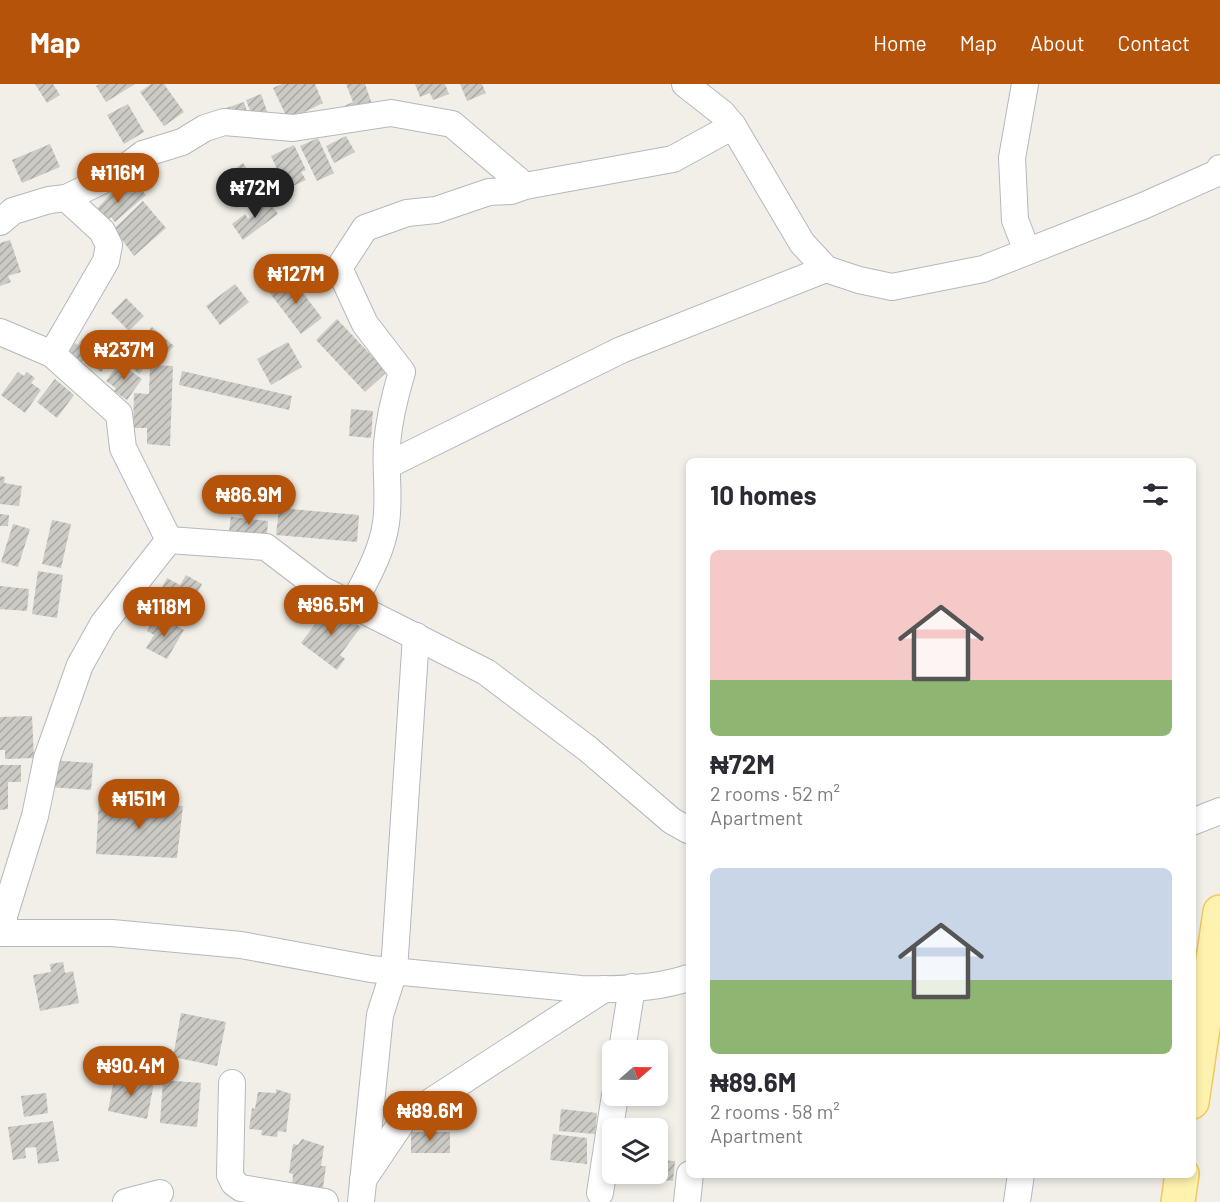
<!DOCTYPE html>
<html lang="en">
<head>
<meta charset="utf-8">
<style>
  body { margin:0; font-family:Barlow,sans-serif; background:#f7f7f7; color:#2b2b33; height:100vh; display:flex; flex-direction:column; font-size:22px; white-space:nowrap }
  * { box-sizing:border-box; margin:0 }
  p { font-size:20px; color:#7c7c81 }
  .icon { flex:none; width:33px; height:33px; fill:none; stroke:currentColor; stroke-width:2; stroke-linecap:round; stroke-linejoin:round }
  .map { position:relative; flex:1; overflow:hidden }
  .drawer { position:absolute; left:686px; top:374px; width:510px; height:720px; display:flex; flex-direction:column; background:#fff; border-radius:9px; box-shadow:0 3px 9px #0003 }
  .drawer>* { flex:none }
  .needle { width:39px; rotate:70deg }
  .controls { position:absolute; left:602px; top:956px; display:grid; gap:12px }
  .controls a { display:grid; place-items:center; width:66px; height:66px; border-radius:9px; background:#fff; box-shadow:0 3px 9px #0003; font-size:30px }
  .price { position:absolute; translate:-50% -51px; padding:0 14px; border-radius:21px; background:#b45309; color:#fff; font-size:20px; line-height:39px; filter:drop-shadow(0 2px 3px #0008) }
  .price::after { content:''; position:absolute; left:50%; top:36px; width:18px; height:14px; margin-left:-9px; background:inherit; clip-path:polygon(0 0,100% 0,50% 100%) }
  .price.active { background:#222; color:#fff }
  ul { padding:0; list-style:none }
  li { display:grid; align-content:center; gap:12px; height:318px; padding:0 24px }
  li span { display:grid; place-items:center; height:186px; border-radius:9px; color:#555 }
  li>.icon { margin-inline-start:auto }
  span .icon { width:108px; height:108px; fill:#fffc; stroke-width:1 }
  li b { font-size:26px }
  h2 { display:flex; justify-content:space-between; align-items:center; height:72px; padding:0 24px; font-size:26px }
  header { display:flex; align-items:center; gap:36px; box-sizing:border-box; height:84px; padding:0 30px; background:#b45309; color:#fff }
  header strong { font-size:28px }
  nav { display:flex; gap:33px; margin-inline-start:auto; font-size:21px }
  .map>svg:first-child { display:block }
  .building { fill:url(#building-hatch) }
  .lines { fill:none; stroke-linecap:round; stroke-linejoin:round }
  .minor-casing { stroke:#b5b8bc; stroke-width:28 }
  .major-casing { stroke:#f2c960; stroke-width:36 }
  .minor { stroke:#fff; stroke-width:26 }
  .major { stroke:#fff2af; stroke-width:33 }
</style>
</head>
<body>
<header>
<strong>Map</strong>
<nav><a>Home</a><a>Map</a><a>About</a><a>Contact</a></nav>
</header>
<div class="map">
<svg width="1220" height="1118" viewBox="0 0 1220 1118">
  <defs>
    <pattern id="building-hatch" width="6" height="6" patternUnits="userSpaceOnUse" patternTransform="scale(1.5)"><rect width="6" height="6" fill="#cccac5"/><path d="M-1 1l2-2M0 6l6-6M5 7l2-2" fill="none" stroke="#a9a8a4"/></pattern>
  </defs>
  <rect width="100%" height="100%" fill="#f1efe8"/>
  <g class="building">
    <path d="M35,0H53L60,11L47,19Z"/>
    <path d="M100,0H135L106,18L96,2Z"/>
    <path d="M151,0H164L184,28L164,42L140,8Z"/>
    <path d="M282,0H315L323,19L288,36L273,4Z"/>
    <path d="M346,0H365L374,26L349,35L344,22L353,18Z"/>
    <path d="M415,0H445L449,10L433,16L430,9L420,13Z"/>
    <path d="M460,0H482L486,9L467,17Z"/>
    <path d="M261,10L268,30L254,36L246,16Z"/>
    <path d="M244,18L248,31L231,37L226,24Z"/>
    <path d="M128,20L144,48L124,60L107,31Z"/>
    <path d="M346,52L355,68L334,79L326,62Z"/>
    <path d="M318,54L334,89L317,97L300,62Z"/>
    <path d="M50,60L60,83L22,99L12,76Z"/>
    <path d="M294,61L306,86L301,88L306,96L289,104L286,99L284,100L271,72Z"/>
    <path d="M243,79L263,109L249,118L229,89Z"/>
    <path d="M123,97L133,109L140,104L146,111L115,138L111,133L102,141L92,130Z"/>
    <path d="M265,113L278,130L243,156L232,140L245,130L248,135L258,128L254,122Z"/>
    <path d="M143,117L166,144L134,172L114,145Z"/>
    <path d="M10,156L21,188L8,192L11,198L0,202V159Z"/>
    <path d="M290,192L322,234L301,250L269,208Z"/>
    <path d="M235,200L249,218L220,241L206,222Z"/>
    <path d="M126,214L144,232L129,247L111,229Z"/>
    <path d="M337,235L387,288L365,308L316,256Z"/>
    <path d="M152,243L174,262L161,276L140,257Z"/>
    <path d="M82,255L99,268L106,260L116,269L101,288L84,275L78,283L65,272L75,259L78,261Z"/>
    <path d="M133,255L153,273L139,290L118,272Z"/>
    <path d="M288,258L302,283L271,301L257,275Z"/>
    <path d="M119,279L142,295L127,316L114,307L116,304L106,297Z"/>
    <path d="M150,281L173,282L170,362L147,360V344H133L134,309L149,310Z"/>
    <path d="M182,287L292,312L289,326L179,301Z"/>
    <path d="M18,288L24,292L27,288L35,294L31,299L41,306L25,329L1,311Z"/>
    <path d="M55,295L74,311L57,334L37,318Z"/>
    <path d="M351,325L373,327L371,354L349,352Z"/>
    <path d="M0,392L5,393L4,399L22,402L19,422L0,420Z"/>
    <path d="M279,424L359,431L357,458L276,451Z"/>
    <path d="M0,430L9,431L8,442H0Z"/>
    <path d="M231,433L268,437L267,451L229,447Z"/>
    <path d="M52,436L71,440L61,484L42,480Z"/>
    <path d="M13,440L30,445L18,483L1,478Z"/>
    <path d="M38,487L63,491L57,534L32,530Z"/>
    <path d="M186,491L202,500L189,525L159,509L167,494L180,501Z"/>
    <path d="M0,502L29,505L27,527L0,525Z"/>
    <path d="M330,520L361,543L340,571L345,575L337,586L301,559Z"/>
    <path d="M163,534L184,546L167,575L146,564L154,551L147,547L153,537L159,540Z"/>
    <path d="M32,632L34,674L5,675V666H0V633Z"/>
    <path d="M50,676L93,679L91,706L49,703Z"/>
    <path d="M0,681H21V698H8V725L0,726Z"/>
    <path d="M99,717L183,722L177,774L96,770Z"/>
    <path d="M63,878L65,889L73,887L79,919L40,927L33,891L51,888L50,880Z"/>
    <path d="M181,929L226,938L217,982L173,973Z"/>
    <path d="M115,991L154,999L147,1035L108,1027Z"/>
    <path d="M163,996L201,999L197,1043L160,1039Z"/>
    <path d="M276,1005L291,1010L286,1048L278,1047L277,1053L261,1051L262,1046L249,1045L252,1024L255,1025L258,1008L276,1009Z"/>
    <path d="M46,1009L48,1029L24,1033L21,1012Z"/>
    <path d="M561,1025L597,1029L595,1050L559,1047Z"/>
    <path d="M53,1037L59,1077L38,1080L36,1063L25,1064L26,1074L13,1076L8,1043Z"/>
    <rect x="411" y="1048" width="39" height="21"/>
    <path d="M553,1050L587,1054V1080L550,1076Z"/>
    <path d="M302,1055L324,1062L321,1082H326L323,1104L319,1103V1106L292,1102L293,1090L289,1089L293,1060L298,1061Z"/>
    <path d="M657,1076L675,1077L673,1097L635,1094V1089H657Z"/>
  </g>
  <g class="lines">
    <g class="minor-casing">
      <g id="minor">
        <path d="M685,0L722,29L733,42L802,159L815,173L826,185L859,196L892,203L983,185L1143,122L1217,89L1220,84"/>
        <path d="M1025,0L1012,74L1015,136L1027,167"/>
        <path d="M0,138L13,127L49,116L66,114L118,89L143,70L182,58L205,44L224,38L293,44L391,29L452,40L525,102"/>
        <path d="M0,248L52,270L119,330L123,364L169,456L266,463L321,505L486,588L588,665L672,737L688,746"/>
        <path d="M52,270L106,177L109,161L102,147L66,114"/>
        <path d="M388,381L621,266L826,185"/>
        <path d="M353,520C366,495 382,468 386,439C390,412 385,387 387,360C389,336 395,311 402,288L365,240L339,184L365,144L407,129L436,126L489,108L511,107L525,102L673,75L733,42"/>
        <path d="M1192,738L1220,727"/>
        <path d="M0,849H112L241,861L371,885L581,905C615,906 656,905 688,894"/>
        <path d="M4,849V832L35,732L47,674L80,581L103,540L169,456"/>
        <path d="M622,966L632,903"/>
        <path d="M232,999L230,1091L234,1099L241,1104L325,1118"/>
        <path d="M363,1096L404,1035L604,905"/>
        <path d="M600,1109L615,1011"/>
        <path d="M126,1118L160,1109"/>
        <path d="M361,1118L380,931L394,887L416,552"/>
        <path d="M687,1118L690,1090"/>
        <path d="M1017,1118L1021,1090"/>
      </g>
    </g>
    <g class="major-casing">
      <g id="major">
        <path d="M1192,1018L1220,828"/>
        <path d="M1178,1118L1182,1090"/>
      </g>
    </g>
    <use href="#minor" class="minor"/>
    <use href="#major" class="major"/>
  </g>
</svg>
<div class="controls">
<a><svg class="needle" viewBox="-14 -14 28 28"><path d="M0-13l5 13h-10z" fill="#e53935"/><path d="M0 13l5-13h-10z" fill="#7c7c81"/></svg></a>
<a><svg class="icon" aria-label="layers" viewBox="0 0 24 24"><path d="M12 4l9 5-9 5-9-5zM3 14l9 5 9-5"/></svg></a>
</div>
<b class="price" style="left:118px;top:120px">₦116M</b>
<b class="price active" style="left:255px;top:135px">₦72M</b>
<b class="price" style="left:296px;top:221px">₦127M</b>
<b class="price" style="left:124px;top:297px">₦237M</b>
<b class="price" style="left:249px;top:442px">₦86.9M</b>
<b class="price" style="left:331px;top:552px">₦96.5M</b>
<b class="price" style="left:164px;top:554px">₦118M</b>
<b class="price" style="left:139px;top:746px">₦151M</b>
<b class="price" style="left:131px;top:1013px">₦90.4M</b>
<b class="price" style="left:430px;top:1058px">₦89.6M</b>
<section class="drawer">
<h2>10 homes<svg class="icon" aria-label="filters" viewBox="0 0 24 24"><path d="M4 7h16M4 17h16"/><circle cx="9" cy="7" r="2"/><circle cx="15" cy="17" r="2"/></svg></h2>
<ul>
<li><span style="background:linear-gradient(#f6c9c9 70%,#8fb573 0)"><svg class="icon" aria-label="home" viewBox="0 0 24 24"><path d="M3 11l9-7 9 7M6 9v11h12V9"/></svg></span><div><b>₦72M</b><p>2 rooms · 52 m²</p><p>Apartment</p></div></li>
<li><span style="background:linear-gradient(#c9d6e8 60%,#8fb573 0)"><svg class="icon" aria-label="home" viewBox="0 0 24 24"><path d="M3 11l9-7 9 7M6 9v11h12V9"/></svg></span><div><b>₦89.6M</b><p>2 rooms · 58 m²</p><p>Apartment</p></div></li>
</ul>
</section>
</div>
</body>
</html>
